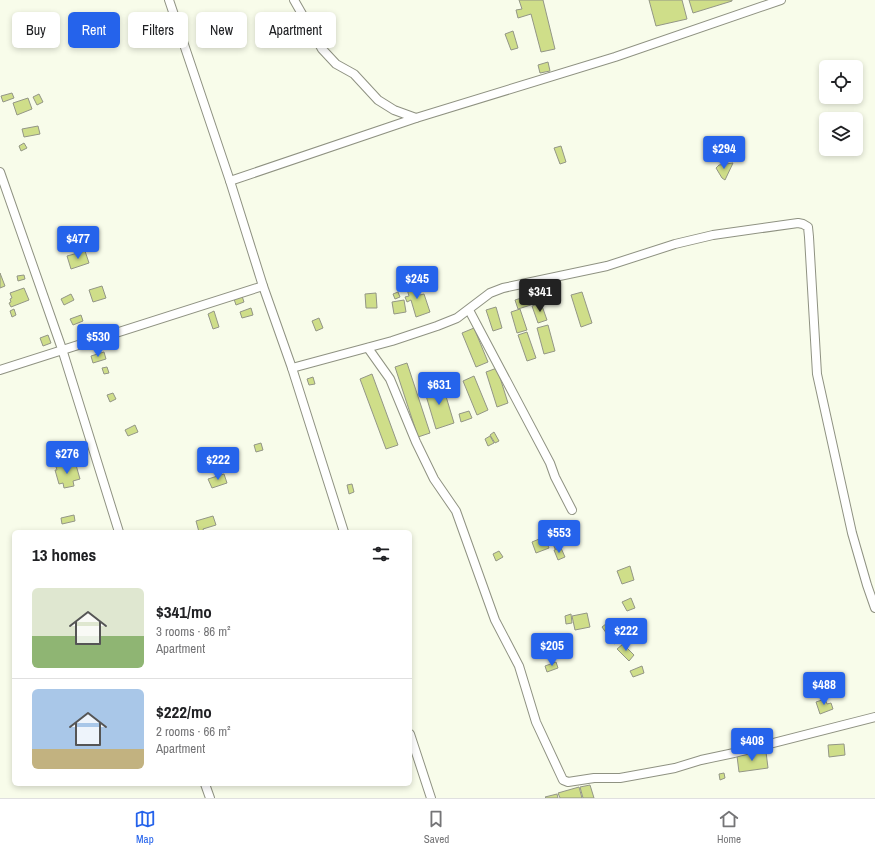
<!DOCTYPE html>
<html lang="en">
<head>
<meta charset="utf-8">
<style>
  body { margin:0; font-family:"Archivo Narrow",sans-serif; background:#f6f6f6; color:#202124; height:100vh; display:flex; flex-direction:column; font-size:15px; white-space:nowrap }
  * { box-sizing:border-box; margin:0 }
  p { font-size:13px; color:#757577 }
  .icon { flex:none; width:22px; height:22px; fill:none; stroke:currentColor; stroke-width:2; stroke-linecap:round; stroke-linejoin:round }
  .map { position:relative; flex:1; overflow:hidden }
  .sheet { position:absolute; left:12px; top:530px; width:400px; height:256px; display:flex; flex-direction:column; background:#fff; border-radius:6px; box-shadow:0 2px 6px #0003 }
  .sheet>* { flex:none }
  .guide { position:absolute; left:12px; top:12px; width:400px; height:36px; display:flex; gap:8px }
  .fabs { position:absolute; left:819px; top:60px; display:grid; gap:8px }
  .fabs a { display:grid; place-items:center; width:44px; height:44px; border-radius:6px; background:#fff; box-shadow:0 2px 6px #0003; font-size:20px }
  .price { position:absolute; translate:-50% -34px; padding:0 9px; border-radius:4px; background:#2563eb; color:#fff; font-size:13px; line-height:26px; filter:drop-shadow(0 1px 2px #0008) }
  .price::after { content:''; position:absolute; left:50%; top:24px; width:12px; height:9px; margin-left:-6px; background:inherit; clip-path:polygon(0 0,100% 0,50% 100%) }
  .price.active { background:#222; color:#fff }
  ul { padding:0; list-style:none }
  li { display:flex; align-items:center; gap:12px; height:100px; padding:0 20px }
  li+li { border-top:1px solid #e0e0e0 }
  li span { display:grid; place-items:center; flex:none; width:112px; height:80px; border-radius:6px; color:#555 }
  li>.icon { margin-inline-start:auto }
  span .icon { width:48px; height:48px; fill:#fffc; stroke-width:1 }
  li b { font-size:17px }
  h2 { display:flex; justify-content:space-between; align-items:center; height:48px; padding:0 20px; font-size:17px }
  .chip { padding:0 14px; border-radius:6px; background:#fff; box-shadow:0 2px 6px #0003; font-size:14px; line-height:36px }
  .chip.active { background:#2563eb; color:#fff }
  .tabs { display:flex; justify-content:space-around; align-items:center; height:56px; border-top:1px solid #e0e0e0; background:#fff; font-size:11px; color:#757577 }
  .tabs a { display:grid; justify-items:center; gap:2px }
  .tabs .active { color:#2563eb }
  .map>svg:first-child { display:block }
  .building { fill:#cfde89; stroke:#939686 }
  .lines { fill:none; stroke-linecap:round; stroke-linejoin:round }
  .minor-casing { stroke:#8f9282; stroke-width:10 }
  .minor { stroke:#fff; stroke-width:8 }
</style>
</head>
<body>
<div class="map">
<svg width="875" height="798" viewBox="0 0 875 798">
  <rect width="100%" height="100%" fill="#f8fcea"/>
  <g class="building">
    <path d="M519,0H543L555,49L541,52L531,14L518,18L516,10L522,9Z"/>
    <path d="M649,0H682L687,19L656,26Z"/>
    <path d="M689,0H732V1L693,13Z"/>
    <path d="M513,31L518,48L511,50L505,34Z"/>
    <path d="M548,62L550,71L540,73L538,65Z"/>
    <path d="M12,93L14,98L3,102L1,96Z"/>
    <path d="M39,94L43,102L37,105L33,97Z"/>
    <path d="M28,98L32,109L17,115L13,103Z"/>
    <path d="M38,126L40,134L24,137L22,129Z"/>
    <path d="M24,143L27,148L21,151L19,146Z"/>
    <path d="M561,146L566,162L560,164L554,148Z"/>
    <path d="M733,163L725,180L722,178L716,168L719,165Z"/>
    <path d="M89,242L90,249L83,250L82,243Z"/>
    <path d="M85,251L89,263L71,269L67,256Z"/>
    <path d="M0,273L5,286L0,288Z"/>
    <path d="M24,275L25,279L18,281L17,276Z"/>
    <path d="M416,283L420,295L424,294L430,312L416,317L411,300L407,302L405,297L409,296L406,286Z"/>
    <path d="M102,286L106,298L93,302L89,290Z"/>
    <path d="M24,288L29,300L11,307L9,303L11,302L10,299L12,298L10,293Z"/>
    <path d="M398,292L400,297L395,299L393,294Z"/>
    <path d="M582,292L592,323L581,327L571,295Z"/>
    <path d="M376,293L377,308H366L365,294Z"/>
    <path d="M71,294L74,300L64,305L61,299Z"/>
    <path d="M531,295L534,304L518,309L515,300Z"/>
    <path d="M242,296L244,302L236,305L234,299Z"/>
    <path d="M404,300L406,312L394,314L392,302Z"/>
    <path d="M541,303L547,320L538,323L532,306Z"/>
    <path d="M496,307L502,328L493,331L486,310Z"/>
    <path d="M251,308L253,315L242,318L240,312Z"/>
    <path d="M14,309L16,315L12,317L10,311Z"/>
    <path d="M520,309L527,330L517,333L511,312Z"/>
    <path d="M214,311L219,327L213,329L208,314Z"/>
    <path d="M81,315L83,321L73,325L70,319Z"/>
    <path d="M319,318L323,328L316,331L312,321Z"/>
    <path d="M548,325L555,351L544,354L537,328Z"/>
    <path d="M474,328L488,362L476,367L462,333Z"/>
    <path d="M527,332L536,358L527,361L518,335Z"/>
    <path d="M48,335L51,343L43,346L40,338Z"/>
    <path d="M104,352L106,359L93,363L91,356Z"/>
    <path d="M407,363L430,433L418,437L395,367Z"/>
    <path d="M107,367L109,373L104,374L102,368Z"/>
    <path d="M497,368L508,403L497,407L486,372Z"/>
    <path d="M372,374L398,445L386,449L360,379Z"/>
    <path d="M474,376L488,410L477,415L463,381Z"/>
    <path d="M313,377L315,384L309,385L307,379Z"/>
    <path d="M442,383L454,423L436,429L424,389Z"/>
    <path d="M113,393L116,399L110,402L107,395Z"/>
    <path d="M469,411L472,418L461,422L459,414Z"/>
    <path d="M135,425L138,432L128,436L125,430Z"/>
    <path d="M494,432L499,441L495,443L490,435Z"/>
    <path d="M490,436L494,443L488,446L485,439Z"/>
    <path d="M261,443L263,450L256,452L254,445Z"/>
    <path d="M71,463L72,466L76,465L80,479L73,481L74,486L64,488L63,483L59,484L55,470H57L56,467Z"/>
    <path d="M224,474L227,483L212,488L208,479Z"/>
    <path d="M352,484L354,492L349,494L347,485Z"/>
    <path d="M74,515L75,521L62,524L61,518Z"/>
    <path d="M213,516L216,525L203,529L204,532H199L196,521Z"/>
    <path d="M544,537L549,548L536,553L532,542Z"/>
    <path d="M556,539L559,547L555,549L552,541Z"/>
    <path d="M561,548L565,557L558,560L554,550Z"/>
    <path d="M499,551L503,557L496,561L493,554Z"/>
    <path d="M630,566L634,580L622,584L617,571Z"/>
    <path d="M631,598L635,608L627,611L622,602Z"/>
    <path d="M587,613L590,627L575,630L572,616Z"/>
    <path d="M571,614L572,623L566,624L565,616Z"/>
    <path d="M611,620L624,637L614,644L602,627Z"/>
    <path d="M623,644L634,655L629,661L617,649Z"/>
    <path d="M556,662L558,668L547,672L545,666Z"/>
    <path d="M642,666L644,673L633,677L630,671Z"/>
    <path d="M825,699L827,704L831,703L833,709L820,714L816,702Z"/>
    <path d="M844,744L845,755L829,757L828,745Z"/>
    <path d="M766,752L768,768L739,772L737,756Z"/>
    <path d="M724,773L725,778L720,780L719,774Z"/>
    <path d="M590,785L594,798H583L580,787Z"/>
    <path d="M579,787L582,798H560L558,793Z"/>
    <path d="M557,794L558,798H546L545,797Z"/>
  </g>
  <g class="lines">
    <g class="minor-casing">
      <g id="minor">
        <path d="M169,0L230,181L263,286L292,368L344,532"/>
        <path d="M294,0L322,49L336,64L354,74L378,100L394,110L416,118"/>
        <path d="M0,172L62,349L119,532"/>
        <path d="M230,181L416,118L615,57L781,0"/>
        <path d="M469,310L550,463L555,477L572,510"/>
        <path d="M368,348L390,379L416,442L434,479L456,511L495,620L519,666L536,722L563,780L568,782L594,778H620L675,768L701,760L734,753L875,717"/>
        <path d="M292,368L392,341L437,326L457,318L490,293L503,288L607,266L675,244L713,235L798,223L803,224L808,227L809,237L817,374L852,533L867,585L875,608"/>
        <path d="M0,370L263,286"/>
        <path d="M410,734L431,798"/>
        <path d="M205,784L210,798"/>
      </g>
    </g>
    <use href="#minor" class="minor"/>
  </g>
</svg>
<div class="fabs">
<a><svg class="icon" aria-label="locate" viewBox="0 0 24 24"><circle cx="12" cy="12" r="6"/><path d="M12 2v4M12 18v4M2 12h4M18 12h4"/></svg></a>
<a><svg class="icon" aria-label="layers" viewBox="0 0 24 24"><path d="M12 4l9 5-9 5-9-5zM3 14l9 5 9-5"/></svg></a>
</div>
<b class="price" style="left:724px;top:170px">$294</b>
<b class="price" style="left:78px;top:260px">$477</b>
<b class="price" style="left:417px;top:300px">$245</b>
<b class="price active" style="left:540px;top:313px">$341</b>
<b class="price" style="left:98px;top:358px">$530</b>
<b class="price" style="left:439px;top:406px">$631</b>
<b class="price" style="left:67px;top:475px">$276</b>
<b class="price" style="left:218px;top:481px">$222</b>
<b class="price" style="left:559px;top:554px">$553</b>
<b class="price" style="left:626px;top:652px">$222</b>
<b class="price" style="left:552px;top:667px">$205</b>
<b class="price" style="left:824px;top:706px">$488</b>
<b class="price" style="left:752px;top:762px">$408</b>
<div class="guide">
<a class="chip">Buy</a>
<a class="chip active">Rent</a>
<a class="chip">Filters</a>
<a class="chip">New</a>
<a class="chip">Apartment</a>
</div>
<section class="sheet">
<h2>13 homes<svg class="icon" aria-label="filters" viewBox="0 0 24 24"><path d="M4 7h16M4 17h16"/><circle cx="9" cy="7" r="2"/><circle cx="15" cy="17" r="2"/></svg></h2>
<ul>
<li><span style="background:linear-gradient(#dfe7d0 60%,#8fb573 0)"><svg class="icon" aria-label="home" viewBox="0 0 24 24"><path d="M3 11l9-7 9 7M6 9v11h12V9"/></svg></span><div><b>$341/mo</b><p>3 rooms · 86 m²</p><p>Apartment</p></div></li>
<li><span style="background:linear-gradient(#a9c7e8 75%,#c2b280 0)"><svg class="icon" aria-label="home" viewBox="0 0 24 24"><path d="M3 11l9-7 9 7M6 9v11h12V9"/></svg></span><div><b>$222/mo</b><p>2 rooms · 66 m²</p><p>Apartment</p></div></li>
</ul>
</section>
</div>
<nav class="tabs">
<a class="active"><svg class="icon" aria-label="map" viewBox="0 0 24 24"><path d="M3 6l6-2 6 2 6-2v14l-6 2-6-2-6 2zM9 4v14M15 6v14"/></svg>Map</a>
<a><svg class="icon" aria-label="saved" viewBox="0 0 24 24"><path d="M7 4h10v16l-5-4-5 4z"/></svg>Saved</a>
<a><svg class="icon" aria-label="home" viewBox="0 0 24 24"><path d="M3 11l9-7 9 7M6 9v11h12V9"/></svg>Home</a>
</nav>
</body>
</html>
